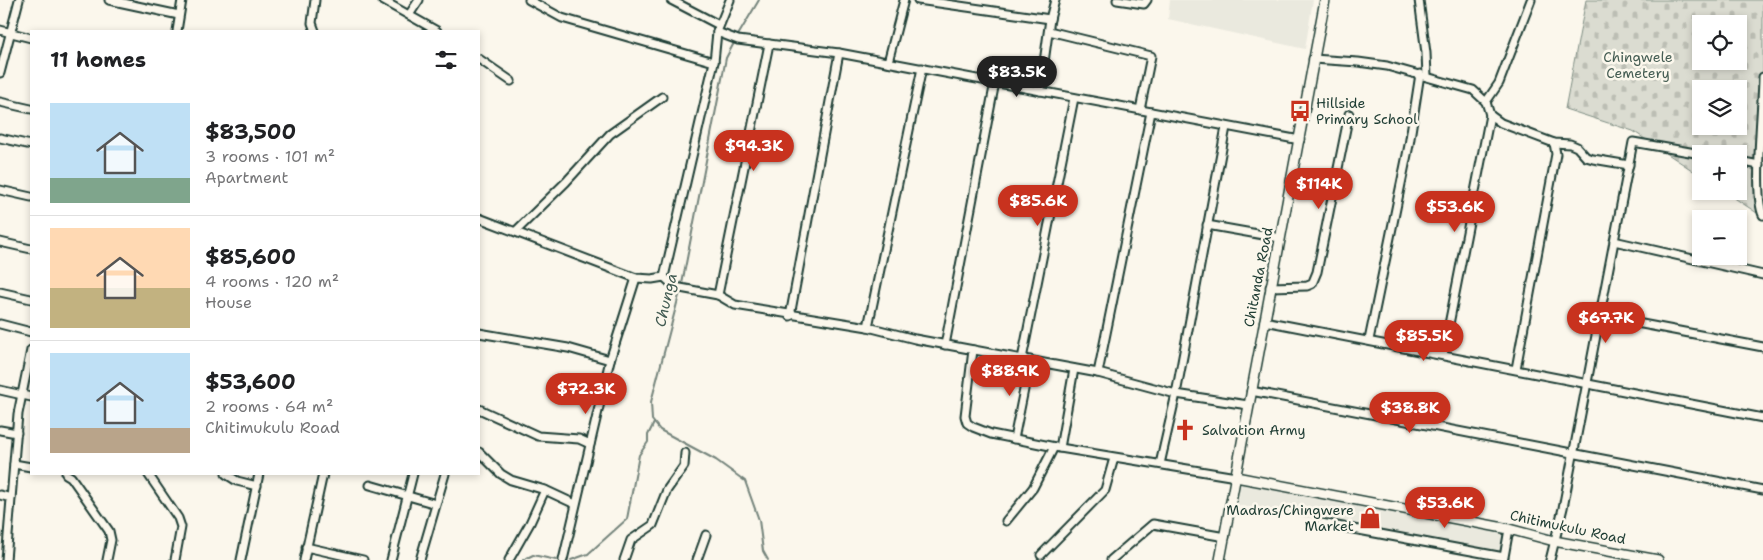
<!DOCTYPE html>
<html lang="en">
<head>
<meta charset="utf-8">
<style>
  body { margin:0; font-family:"Shantell Sans",sans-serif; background:#f2f2f2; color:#202124; height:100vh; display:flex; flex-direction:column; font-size:19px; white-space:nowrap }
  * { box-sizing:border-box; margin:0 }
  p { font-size:16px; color:#757577 }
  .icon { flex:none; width:28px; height:28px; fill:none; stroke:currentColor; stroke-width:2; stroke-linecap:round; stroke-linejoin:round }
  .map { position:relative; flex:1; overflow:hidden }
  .side { position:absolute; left:30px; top:30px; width:450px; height:445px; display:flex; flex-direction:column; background:#fff; border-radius:0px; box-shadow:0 2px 8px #0003 }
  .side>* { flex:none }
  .buttons { position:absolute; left:1692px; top:15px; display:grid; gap:10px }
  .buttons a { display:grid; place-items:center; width:55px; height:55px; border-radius:0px; background:#fff; box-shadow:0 2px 8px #0003; font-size:25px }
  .price { position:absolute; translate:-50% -42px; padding:0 11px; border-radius:18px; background:#c8321e; color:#fff; font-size:16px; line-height:32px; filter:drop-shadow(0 1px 2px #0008) }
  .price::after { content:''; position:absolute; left:50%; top:30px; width:15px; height:11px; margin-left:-8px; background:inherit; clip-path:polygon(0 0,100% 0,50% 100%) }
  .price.active { background:#222; color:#fff }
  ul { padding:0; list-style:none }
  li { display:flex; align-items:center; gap:15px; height:125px; padding:0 20px }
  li+li { border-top:1px solid #e0e0e0 }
  li span { display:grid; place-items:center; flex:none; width:140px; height:100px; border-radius:0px; color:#555 }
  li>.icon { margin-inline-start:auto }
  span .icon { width:60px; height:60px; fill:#fffc; stroke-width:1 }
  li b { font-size:21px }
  h2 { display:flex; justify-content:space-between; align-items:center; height:60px; padding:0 20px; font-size:21px }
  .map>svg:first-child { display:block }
  .built { fill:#eae9de }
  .cemetery { fill:url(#cemetery-stones); stroke:#7d8c82; fill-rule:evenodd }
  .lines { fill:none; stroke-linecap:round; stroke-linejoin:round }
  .stream { stroke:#74847b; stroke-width:2 }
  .minor-casing { stroke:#1f3d34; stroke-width:11 }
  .tertiary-casing { stroke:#1f3d34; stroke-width:12 }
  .minor { stroke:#fbf7ec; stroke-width:7 }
  .tertiary { stroke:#fbf7ec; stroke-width:9 }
  .labels { text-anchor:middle; stroke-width:5; stroke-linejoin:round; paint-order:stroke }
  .park-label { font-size:14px; fill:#455d53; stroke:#fbf7ec }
  .poi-label { font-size:14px; fill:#1f3d34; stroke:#fbf7ec; text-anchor:start }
  .street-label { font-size:14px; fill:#1f3d34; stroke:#fbf7ec }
  .water-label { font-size:15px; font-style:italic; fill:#425b52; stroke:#fbf7ec }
</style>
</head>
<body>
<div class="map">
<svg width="1763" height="560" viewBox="0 0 1763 560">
  <defs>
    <pattern id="cemetery-stones" width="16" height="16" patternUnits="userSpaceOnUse" patternTransform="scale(1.25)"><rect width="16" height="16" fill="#dbdcd1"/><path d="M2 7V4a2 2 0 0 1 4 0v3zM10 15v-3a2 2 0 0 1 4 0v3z" fill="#bcbeb4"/></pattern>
  </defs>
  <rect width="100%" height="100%" fill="#fbf7ec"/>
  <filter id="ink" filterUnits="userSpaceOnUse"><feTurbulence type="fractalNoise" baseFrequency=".02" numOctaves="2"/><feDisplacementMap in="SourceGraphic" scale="10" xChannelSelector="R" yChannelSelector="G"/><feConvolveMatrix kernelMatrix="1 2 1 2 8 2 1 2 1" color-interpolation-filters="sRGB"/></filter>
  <g filter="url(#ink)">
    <g class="built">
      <path d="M1170,0H1313L1305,49L1168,19Z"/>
      <path d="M1241,484L1504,532L1502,553L1237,505Z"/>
    </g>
    <path class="cemetery" d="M1586,0H1763V217L1724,191H1739V154H1701V176L1633,131L1565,109ZM1701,24H1739V61H1701ZM1701,89H1739V126H1701Z"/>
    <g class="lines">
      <g class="stream">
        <path d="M737,37L759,0"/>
        <path d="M735,41L726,58L682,284L651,402L652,420L660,430L716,460L745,481L759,520L763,551L768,560"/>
        <path d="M523,560L533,555L556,560"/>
        <path d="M571,560L588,554L627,519L639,455L648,442V435L654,423"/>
      </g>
      <g class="minor-casing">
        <g id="minor">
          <path d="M109,0L179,15"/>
          <path d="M315,0L312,23L315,31"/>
          <path d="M382,0L437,31"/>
          <path d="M529,0L562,18L714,62"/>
          <path d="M671,0L719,25"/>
          <path d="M918,0L1050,19L1040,91"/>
          <path d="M1117,0L1144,4L1147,0"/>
          <path d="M1419,0L1426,53L1427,76"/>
          <path d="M409,15L419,0"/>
          <path d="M1050,19L1055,0"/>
          <path d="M0,30L31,38"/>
          <path d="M177,31L182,0"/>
          <path d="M1049,31L1151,56L1140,110"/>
          <path d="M717,32L738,40L839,53L1300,140"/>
          <path d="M479,59L511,81"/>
          <path d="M1313,59L1358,62L1387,66L1473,90L1486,102L1490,115L1501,123L1554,143L1570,144L1577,147L1586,157L1593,159L1629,165"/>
          <path d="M888,62L904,0"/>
          <path d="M0,73L19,0"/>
          <path d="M1763,77C1763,104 1753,195 1763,215"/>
          <path d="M0,102L31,109"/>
          <path d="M1486,102L1499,83L1531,0"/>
          <path d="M0,138L31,145"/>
          <path d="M1739,161L1759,165"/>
          <path d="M0,190L31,197"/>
          <path d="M479,218L636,278L652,279L664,277"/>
          <path d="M1207,225L1280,238"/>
          <path d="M516,231L566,182L610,134L662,97"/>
          <path d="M1614,241L1763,275"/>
          <path d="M0,242L31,249"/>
          <path d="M664,277L675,287L718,295L735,305L868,327L915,339L1098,373L1176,394L1248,405"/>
          <path d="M664,277L714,62L717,32L730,0"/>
          <path d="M1270,287L1307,286L1312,284L1317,272L1349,114"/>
          <path d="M0,292L31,299"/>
          <path d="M718,295L769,44"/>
          <path d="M790,316L839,53"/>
          <path d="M1600,316L1763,347"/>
          <path d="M1264,321L1763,418"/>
          <path d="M0,324L31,332"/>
          <path d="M868,327L922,68"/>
          <path d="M479,333L568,348L610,360"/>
          <path d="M1369,340L1409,145L1420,74"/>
          <path d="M945,345L995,82"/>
          <path d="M973,350L965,416L967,423L973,427L991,434L1060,448L1236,477"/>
          <path d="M1443,355L1490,115"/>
          <path d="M1022,359L1074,98"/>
          <path d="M1516,369L1556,154L1554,143"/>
          <path d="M1098,373L1151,112"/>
          <path d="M0,390L31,397"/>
          <path d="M1251,391L1763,490"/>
          <path d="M479,409L538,436L579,439L590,444"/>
          <path d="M0,430L17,433"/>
          <path d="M1014,439L1030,360"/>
          <path d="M1060,448L1074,369"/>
          <path d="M479,452L501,474L511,480L545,490L575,504"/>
          <path d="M14,464L31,467"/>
          <path d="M1160,464L1176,394L1226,127"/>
          <path d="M66,474L71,477L109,531L111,540L107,560"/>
          <path d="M148,474L178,518L181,527L175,560"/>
          <path d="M226,474L237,481L257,486"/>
          <path d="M370,485L436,504"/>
          <path d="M0,495L11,498"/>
          <path d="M1006,521L1033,488L1054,447"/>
          <path d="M1321,523L1504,557L1509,529"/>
          <path d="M306,547L363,560"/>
          <path d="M1041,555L1105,490L1114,458"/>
          <path d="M6,560L18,414L31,350"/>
          <path d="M241,560L259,474"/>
          <path d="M304,560L323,474"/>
          <path d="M391,560L413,474"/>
          <path d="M420,560L445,474"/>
          <path d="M509,560L530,523L545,490"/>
          <path d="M563,560L610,360L636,278"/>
          <path d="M624,560L631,540L653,525L667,490L684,466L685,453"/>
          <path d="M697,560L706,535"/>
          <path d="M1111,560L1153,524L1225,537"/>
          <path d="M1550,560L1563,508L1633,142L1701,154"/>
        </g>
      </g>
      <g class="tertiary-casing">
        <g id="tertiary">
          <path d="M1236,477L1509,529L1554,541L1658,560"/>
          <path d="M1220,560L1325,0"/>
        </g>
      </g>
      <use href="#minor" class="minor"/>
      <use href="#tertiary" class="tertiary"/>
    </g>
  </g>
  <defs>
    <g id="bus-bare" transform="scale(1.725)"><path d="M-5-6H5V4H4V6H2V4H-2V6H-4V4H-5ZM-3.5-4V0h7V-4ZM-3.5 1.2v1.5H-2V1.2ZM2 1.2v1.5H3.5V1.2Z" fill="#c8321e" stroke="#fbf7ec" stroke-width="2.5" paint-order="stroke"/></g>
    <g id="church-bare" transform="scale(1.725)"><path d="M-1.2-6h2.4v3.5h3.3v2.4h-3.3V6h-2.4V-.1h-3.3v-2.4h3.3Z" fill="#c8321e" stroke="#fbf7ec" stroke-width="2.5" paint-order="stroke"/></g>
    <g id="shop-bare" transform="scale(1.725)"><path d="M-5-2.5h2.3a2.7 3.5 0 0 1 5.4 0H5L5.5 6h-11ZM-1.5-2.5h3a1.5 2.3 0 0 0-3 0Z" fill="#c8321e" stroke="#fbf7ec" stroke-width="2.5" paint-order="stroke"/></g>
  </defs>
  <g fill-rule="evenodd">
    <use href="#bus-bare" x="1300" y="111"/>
    <use href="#church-bare" x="1185" y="430"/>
    <use href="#shop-bare" x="1370" y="518"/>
  </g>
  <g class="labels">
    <g class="park-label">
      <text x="1638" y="62">Chingwele<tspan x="1638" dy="16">Cemetery</tspan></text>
    </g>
    <g class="poi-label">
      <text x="1316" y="108">Hillside<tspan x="1316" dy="16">Primary School</tspan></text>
      <text x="1202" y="435">Salvation Army</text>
      <text x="1354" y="515" text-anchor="end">Madras/Chingwere<tspan x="1354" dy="16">Market</tspan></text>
    </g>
    <g class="street-label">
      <text transform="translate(1258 277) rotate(-79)" y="5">Chitanda Road</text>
      <text transform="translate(1568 527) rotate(12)" y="5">Chitimukulu Road</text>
    </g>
    <g class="water-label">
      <text transform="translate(666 300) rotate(-77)" y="5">Chunga</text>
    </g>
  </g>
</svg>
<div class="buttons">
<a><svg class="icon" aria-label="locate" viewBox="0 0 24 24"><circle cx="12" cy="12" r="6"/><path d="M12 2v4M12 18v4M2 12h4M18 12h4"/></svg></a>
<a><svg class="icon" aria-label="layers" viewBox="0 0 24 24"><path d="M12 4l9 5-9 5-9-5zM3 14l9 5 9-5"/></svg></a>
<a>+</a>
<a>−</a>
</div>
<b class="price active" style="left:1017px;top:98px">$83.5K</b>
<b class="price" style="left:754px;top:172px">$94.3K</b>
<b class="price" style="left:1319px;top:210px">$114K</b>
<b class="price" style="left:1038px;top:227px">$85.6K</b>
<b class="price" style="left:1455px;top:233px">$53.6K</b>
<b class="price" style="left:1606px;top:344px">$67.7K</b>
<b class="price" style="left:1424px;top:362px">$85.5K</b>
<b class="price" style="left:1010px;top:397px">$88.9K</b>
<b class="price" style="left:586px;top:415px">$72.3K</b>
<b class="price" style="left:1410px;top:434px">$38.8K</b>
<b class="price" style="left:1445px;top:529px">$53.6K</b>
<section class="side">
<h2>11 homes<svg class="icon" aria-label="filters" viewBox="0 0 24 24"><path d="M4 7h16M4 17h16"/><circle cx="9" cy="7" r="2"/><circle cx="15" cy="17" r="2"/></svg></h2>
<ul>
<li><span style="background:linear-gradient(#bfe0f5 75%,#7fa58c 0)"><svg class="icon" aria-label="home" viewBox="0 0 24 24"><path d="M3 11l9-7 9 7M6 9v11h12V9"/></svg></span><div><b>$83,500</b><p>3 rooms · 101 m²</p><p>Apartment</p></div></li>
<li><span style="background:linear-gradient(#ffd9b3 60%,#c2b280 0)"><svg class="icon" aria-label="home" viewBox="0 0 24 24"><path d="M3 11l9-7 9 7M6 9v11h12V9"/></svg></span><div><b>$85,600</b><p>4 rooms · 120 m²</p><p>House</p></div></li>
<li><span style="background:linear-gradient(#bfe0f5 75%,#b9a48a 0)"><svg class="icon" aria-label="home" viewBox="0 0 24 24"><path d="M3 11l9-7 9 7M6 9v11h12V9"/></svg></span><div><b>$53,600</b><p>2 rooms · 64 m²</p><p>Chitimukulu Road</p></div></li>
</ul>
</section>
</div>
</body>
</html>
